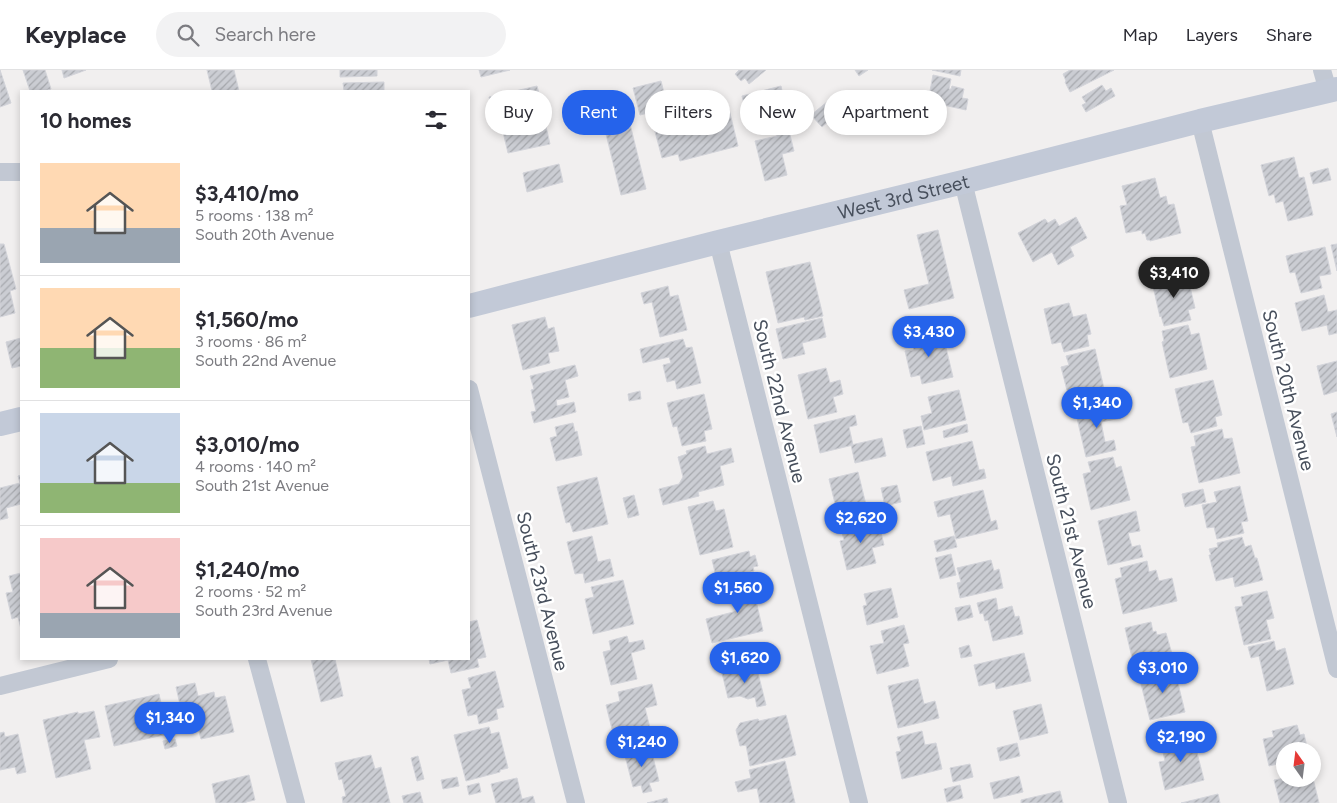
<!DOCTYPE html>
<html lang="en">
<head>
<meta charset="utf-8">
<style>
  body { margin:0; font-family:Figtree,sans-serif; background:#f2f2f3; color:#2b2b33; height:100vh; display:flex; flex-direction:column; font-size:19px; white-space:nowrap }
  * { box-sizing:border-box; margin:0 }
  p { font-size:16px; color:#7c7c81 }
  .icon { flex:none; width:28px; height:28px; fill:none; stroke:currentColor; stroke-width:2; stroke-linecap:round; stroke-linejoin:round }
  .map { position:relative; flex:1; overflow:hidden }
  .panel { position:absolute; left:20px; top:20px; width:450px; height:570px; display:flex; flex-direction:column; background:#fff; border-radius:0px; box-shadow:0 2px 8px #0003 }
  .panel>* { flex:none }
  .guide { position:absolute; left:485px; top:20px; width:475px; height:45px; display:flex; gap:10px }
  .needle { width:32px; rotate:346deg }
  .buttons { position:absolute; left:1276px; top:672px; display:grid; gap:10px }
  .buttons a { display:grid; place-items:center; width:45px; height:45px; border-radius:50%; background:#fff; box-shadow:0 2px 8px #0003; font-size:25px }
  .price { position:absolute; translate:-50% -42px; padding:0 11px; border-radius:18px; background:#2563eb; color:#fff; font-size:16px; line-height:32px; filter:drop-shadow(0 1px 2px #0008) }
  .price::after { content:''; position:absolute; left:50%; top:30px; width:15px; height:11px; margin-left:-8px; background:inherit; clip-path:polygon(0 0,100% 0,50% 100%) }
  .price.active { background:#222; color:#fff }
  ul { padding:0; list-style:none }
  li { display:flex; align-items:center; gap:15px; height:125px; padding:0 20px }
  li+li { border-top:1px solid #e1e1e2 }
  li span { display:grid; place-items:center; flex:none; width:140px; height:100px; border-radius:0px; color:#555 }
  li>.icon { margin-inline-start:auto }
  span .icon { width:60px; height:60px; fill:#fffc; stroke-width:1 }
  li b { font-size:21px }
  h2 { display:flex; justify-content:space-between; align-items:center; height:60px; padding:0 20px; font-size:21px }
  .pill { padding:0 18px; border-radius:22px; background:#fff; box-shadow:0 2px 8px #0003; font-size:18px; line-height:45px }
  .pill.active { background:#2563eb; color:#fff }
  header { display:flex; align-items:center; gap:30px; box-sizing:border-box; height:70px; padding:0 25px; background:#fff; border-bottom:1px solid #e1e1e2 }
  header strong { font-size:24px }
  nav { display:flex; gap:28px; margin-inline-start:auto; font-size:18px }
  .search { width:350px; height:45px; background:#f2f2f3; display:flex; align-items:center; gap:12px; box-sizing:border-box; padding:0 18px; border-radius:28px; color:#7c7c81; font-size:19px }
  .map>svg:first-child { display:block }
  .building { fill:url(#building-hatch); stroke:#d3d4da }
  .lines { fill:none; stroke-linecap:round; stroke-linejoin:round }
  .street { stroke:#c2c8d3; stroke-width:18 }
  .secondary { stroke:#c2c9d7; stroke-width:24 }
  .labels { text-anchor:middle; stroke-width:5; stroke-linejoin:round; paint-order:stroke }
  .street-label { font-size:19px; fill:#474f5c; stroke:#fff }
</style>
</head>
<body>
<header>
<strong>Keyplace</strong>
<div class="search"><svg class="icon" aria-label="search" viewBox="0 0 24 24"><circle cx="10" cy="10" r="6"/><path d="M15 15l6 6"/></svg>Search here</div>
<nav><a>Map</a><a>Layers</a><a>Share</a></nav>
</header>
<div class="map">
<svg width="1337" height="733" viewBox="0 0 1337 733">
  <defs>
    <pattern id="building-hatch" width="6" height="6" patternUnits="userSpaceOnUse" patternTransform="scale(1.25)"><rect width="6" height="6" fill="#cbcdd3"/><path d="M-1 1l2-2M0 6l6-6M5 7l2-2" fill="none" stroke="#a7a9ae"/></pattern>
  </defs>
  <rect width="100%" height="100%" fill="#f1efef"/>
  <g class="building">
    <path d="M0,0L11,33L0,37Z"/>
    <path d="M23,0H45L51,19L44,21H30Z"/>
    <path d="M62,0H86L64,8Z"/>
    <path d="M207,0H234L239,21H212Z"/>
    <path d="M340,0H377V6L340,7Z"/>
    <path d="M479,0H510L481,7Z"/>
    <path d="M739,0H766L749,14L745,8L741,11L735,4Z"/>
    <path d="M855,0H868L859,6Z"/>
    <path d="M932,0H961L960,6Z"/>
    <path d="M1070,0H1114L1070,22L1065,12L1066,11L1063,4Z"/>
    <path d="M933,5L951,9L949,19H951L952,16L964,19L962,28L968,29L966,40L925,31L927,21H930Z"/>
    <path d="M661,11L668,38L640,45L633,18Z"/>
    <path d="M384,12V21H344L343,13Z"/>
    <path d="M1102,15L1106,21L1111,18L1115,26L1086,42L1082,35L1086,33L1082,27Z"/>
    <path d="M537,16L542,34L493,46L489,27Z"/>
    <path d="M781,16L786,39L755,46L753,40L746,42L742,26Z"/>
    <path d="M827,32L837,44L822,57L811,45Z"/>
    <path d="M728,35L738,76L680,91L678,84L662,88L653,54Z"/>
    <path d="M545,52L550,74L508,83L503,62Z"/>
    <path d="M787,53L794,81L782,84L787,105L765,111L755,71L777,66L775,56Z"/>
    <path d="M630,54L646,119L621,125L605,60Z"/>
    <path d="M1294,87L1299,108L1304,107L1313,145L1288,151L1283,131L1276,133L1274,124L1269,126L1261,95Z"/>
    <path d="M559,94L563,112L527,122L523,103Z"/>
    <path d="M1328,98L1331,110L1313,114L1310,103Z"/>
    <path d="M1155,108L1160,128L1166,126L1168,135L1174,134L1181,163L1150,171V170H1147L1145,163L1142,164V160L1126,163L1120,136L1127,135L1122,116Z"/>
    <path d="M1076,147L1087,168L1070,177L1074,186L1058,195L1052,182L1033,192L1018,163L1045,149L1048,153L1055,149L1059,156Z"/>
    <path d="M938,160L954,228L909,239L904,220L929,214L917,165Z"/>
    <path d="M0,174H4L16,219L10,221L15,243L0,247Z"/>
    <path d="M1337,174V201L1331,175Z"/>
    <path d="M1325,177L1331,204L1319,206L1322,218L1301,223L1295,202L1290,203L1286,186Z"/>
    <path d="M810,192L823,246L805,250L804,247L778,253L766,202Z"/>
    <path d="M1187,204L1195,238L1188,240L1191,250L1164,256L1161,246L1160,247L1152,212Z"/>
    <path d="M668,216L670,227L678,225L687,260L660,267L652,232L644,234L641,223Z"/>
    <path d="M1324,225L1328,242L1337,240V263L1329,265L1327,255L1302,261L1295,233Z"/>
    <path d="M1069,233L1073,247L1086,244L1091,264L1087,265L1089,276L1064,282L1061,272L1052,274L1044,239Z"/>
    <path d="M545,247L548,259L554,257L559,281L548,283L550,293L523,300L512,255Z"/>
    <path d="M822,248L826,267L802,273L805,284L783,289L776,259Z"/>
    <path d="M1188,255L1191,265L1199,263L1207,299L1170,308L1162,272L1164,271L1162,261Z"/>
    <path d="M942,261L953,307L922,314L920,305L911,307L905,281L914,280L911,269Z"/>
    <path d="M21,268V296L12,298L6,272Z"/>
    <path d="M683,269L686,278L692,277L701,313L677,319L675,310L667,312L663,295L671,293L669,287L643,293L640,279Z"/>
    <path d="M1095,279L1105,323L1070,332L1061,297L1069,295L1066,286Z"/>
    <path d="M1337,291V321L1324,325L1317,296Z"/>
    <path d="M575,295L578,306L565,310L569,327L556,330L557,336L574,332L576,342L534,353L531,342L536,341L531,320L534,319L530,306Z"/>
    <path d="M826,298L830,313L840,310L843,324L833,327L837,342L808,349L798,305Z"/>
    <path d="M1213,310L1222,345L1215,347L1217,356L1191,363L1188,352L1183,353L1175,319Z"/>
    <path d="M959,320L966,350L924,360L921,346L932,343L928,327Z"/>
    <path d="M640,321L641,329L629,331L628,324Z"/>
    <path d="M704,324L712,359L704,361L706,371L682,376L677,356L673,357L667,333Z"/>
    <path d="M1118,333L1121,348L1101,352L1105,372L1114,370L1116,380L1086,387L1076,344Z"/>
    <path d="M1337,342V367L1331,344Z"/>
    <path d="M855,345L857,355L849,357L853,375L820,383L814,355Z"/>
    <path d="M573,353L575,362L577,361L582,385L556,391L550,368L557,366L555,357Z"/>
    <path d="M967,354L968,362L944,368L943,361Z"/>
    <path d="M921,356L925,374L907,378L903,360Z"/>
    <path d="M1222,359L1224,369L1232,368L1240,403L1199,413L1191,377L1196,376L1194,366Z"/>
    <path d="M882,368L886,386L855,393L851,375Z"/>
    <path d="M972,371L979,400L984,399L986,408L953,416L951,406L933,411L926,382Z"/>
    <path d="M705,376L707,384L731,378L734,392L720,396L724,415L698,422L699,426L663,435L659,419L679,414L683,407L678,387L687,384L686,381Z"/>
    <path d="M1113,387L1116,398L1121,396L1130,430L1091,440L1083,404L1091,402L1088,392Z"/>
    <path d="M858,402L868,443L839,450L829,409Z"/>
    <path d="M21,405V434L6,438L8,448L0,450V418L20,413L18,406Z"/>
    <path d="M597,407L608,454L573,462L570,452L566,453L557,417Z"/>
    <path d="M897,415L901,432L885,436L881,418Z"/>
    <path d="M1240,416L1248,451L1241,452L1244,463L1217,469L1214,457L1207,458L1202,435L1217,432L1214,422Z"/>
    <path d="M1203,419L1206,432L1185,437L1182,424Z"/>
    <path d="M983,420L991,452L996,450L998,459L956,469L950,444L938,447L934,432Z"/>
    <path d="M634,425L639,445L628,448L623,428Z"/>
    <path d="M713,431L716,441L724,439L733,477L700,485L688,437Z"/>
    <path d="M1136,441L1140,461L1128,463L1132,477L1140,475L1143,487L1108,495L1098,451Z"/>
    <path d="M878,450L884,475L872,478L876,493L847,500L840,471L844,470L841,459Z"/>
    <path d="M592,466L598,492L610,489L614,506L585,513L583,503L575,504L567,472Z"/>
    <path d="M954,466L957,477L937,482L934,471Z"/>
    <path d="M1242,467L1245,477L1251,475L1255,488H1257L1263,510L1235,517L1233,507L1216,511L1209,485H1211L1209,479L1218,477L1217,473Z"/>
    <path d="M749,481L750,487L755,485L758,496L753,497L754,501L717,510L712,490Z"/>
    <path d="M951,484L956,505L940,509L935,488Z"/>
    <path d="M991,490L994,501L999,499L1003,518L960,528L957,513L961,512L957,498Z"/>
    <path d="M1147,491L1149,502L1156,500L1159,511L1172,508L1177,531L1123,544L1115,509L1122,507L1120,498Z"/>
    <path d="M21,503V559L18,547L12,549L6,523L13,522L9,506Z"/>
    <path d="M754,505L758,521L754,522L763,561L712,573L706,549L741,540L737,523H734L731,510Z"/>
    <path d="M623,510L634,554L593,564L585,529L594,527L591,517Z"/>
    <path d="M891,518L898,547L867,555L863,536L867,535L864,524Z"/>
    <path d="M1267,521L1274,548L1266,550L1271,569L1244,575L1235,537L1243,536L1241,527Z"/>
    <path d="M996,528L998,540L1012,536L1015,547L1019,546L1023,564L993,571L988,550L985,551L983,543L980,544L977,533Z"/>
    <path d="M970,535L973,547L958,551L955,538Z"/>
    <path d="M477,550L486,587L477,589L479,597L451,603L448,590L430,594L429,589H469V552Z"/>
    <path d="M1151,552L1153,562L1156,561L1157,565L1166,563L1172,584L1168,585L1170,595L1144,602L1142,594L1134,596L1125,558Z"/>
    <path d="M904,555L909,573L903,574L909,596L877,604L870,576L884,573L881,561Z"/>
    <path d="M627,566L629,573L643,570L645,579L631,583L637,609L611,615L603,582L611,580L609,571Z"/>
    <path d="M1274,571L1276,581L1285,578L1294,614L1267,621L1259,586L1251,588L1248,577Z"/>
    <path d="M969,575L972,586L961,588L959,578Z"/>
    <path d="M1024,583L1031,611L996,619L995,612L979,616L974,595Z"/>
    <path d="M311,589H335L343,626L321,632Z"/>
    <path d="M756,595L766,635L757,637L755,627L748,629L740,626L728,628L722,603Z"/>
    <path d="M1174,597L1185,642L1150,650L1141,614L1149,612L1147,603Z"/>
    <path d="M495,601L504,637L496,639L498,649L479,654L477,644L468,646L462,620L471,618L468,608Z"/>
    <path d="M918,609L924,634L935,631L939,648L898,658L888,616Z"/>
    <path d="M195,613L198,626L214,622L215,628L225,626L234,662L201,669L198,658L186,661L176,617Z"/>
    <path d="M652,614L657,635L645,638L651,662L615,671L606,635L620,631L618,622Z"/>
    <path d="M159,624L168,664L114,676L105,636Z"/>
    <path d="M1041,634L1048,663L1020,670L1013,641Z"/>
    <path d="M94,641L100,667L84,670L91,699L56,708L43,650L78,642V644Z"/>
    <path d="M786,645L796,685L750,696L746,675L740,676L736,660L740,653L758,649L759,651Z"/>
    <path d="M1190,655L1204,710L1165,720L1159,692L1165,691L1162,678L1185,672L1181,658Z"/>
    <path d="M1297,655L1300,665L1304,664L1308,681H1285V688L1281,689L1282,693L1269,696L1263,669L1274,667L1272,661Z"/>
    <path d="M489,657L491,664L499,662L508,698L500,700V702L466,711L454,665Z"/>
    <path d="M922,661L925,675L936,673L942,699L902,709L896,682L901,681L897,667Z"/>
    <path d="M4,662L5,667L18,664L26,702L17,704L15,697L0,700V663Z"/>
    <path d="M175,669L177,676L165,679L163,671Z"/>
    <path d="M1017,673L1020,686L1000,691L997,678Z"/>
    <path d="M650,675L659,711L649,713L652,721L643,723L641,715L633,717L624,682Z"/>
    <path d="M371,685L375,699L381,697L390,733H343L342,727L346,726L342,709L339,710L335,693Z"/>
    <path d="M418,686L424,709L417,711L411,688Z"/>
    <path d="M785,691L795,733H760L757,718L738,722L735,712L751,708L749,700Z"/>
    <path d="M970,694L973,707L953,712L950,698Z"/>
    <path d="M1312,704L1319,733H1280L1274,710L1285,708L1312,709Z"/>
    <path d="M249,705L255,730L246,732V733H216L212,714Z"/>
    <path d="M1019,706L1023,722L994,729L990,713Z"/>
    <path d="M457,707L459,716L443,719L441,710Z"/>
    <path d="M517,708L522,729L533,726L535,733H496L491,714Z"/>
    <path d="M479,713L481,722L469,725L467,716Z"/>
    <path d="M960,715L963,728L947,732L944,719Z"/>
    <path d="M1060,721L1063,733H1021V730Z"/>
    <path d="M420,722L423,733H404L402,726Z"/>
    <path d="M1218,724L1220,733H1181Z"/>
    <path d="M667,728L668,733H647Z"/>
  </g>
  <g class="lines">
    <g class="street">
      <path d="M1322,0L1328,21"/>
      <path d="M1200,51L1337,599"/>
      <path d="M0,102H21"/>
      <path d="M963,112L1118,733"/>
      <path d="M718,172L859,733"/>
      <path d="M469,319L576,733"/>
      <path d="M257,589L296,733"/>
      <path d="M0,616L109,589"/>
    </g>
    <g class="secondary">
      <path id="s1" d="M469,236L718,172L963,112L1200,51L1337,19"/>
      <path d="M0,354L21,349"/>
    </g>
  </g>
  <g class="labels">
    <g class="street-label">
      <text dy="7" stroke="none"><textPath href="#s1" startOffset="448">West 3rd Street</textPath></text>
      <text transform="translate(1289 320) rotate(76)" y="7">South 20th Avenue</text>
      <text transform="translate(780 331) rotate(76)" y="7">South 22nd Avenue</text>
      <text transform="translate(1072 461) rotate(76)" y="7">South 21st Avenue</text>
      <text transform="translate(543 521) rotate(76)" y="7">South 23rd Avenue</text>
    </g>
  </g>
</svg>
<div class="buttons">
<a><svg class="needle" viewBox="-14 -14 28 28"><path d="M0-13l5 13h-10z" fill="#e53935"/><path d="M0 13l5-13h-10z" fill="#7c7c81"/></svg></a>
</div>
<b class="price active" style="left:1174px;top:229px">$3,410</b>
<b class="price" style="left:929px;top:288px">$3,430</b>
<b class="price" style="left:1097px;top:359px">$1,340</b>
<b class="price" style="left:861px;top:474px">$2,620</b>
<b class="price" style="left:738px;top:544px">$1,560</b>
<b class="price" style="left:745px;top:614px">$1,620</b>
<b class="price" style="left:1163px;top:624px">$3,010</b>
<b class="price" style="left:170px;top:674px">$1,340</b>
<b class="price" style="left:1181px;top:693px">$2,190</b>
<b class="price" style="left:642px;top:698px">$1,240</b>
<div class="guide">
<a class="pill">Buy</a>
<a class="pill active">Rent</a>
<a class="pill">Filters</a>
<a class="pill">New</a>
<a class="pill">Apartment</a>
</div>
<section class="panel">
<h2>10 homes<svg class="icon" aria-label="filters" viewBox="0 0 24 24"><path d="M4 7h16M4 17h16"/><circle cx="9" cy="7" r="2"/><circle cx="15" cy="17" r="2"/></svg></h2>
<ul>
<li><span style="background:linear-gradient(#ffd9b3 65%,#9aa5b1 0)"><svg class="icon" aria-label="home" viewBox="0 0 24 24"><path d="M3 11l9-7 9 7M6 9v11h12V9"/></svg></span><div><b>$3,410/mo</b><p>5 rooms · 138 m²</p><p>South 20th Avenue</p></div></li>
<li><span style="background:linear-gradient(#ffd9b3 60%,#8fb573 0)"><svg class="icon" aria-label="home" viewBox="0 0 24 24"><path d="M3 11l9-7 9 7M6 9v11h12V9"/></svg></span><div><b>$1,560/mo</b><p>3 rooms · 86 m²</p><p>South 22nd Avenue</p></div></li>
<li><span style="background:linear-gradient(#c9d6e8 70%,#8fb573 0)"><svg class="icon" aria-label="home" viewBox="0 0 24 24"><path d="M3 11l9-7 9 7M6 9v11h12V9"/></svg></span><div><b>$3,010/mo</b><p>4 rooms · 140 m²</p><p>South 21st Avenue</p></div></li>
<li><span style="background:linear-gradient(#f6c9c9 75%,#9aa5b1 0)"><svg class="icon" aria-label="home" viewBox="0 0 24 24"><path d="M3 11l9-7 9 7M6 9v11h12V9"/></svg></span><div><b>$1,240/mo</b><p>2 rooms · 52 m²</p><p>South 23rd Avenue</p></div></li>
</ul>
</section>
</div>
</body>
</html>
